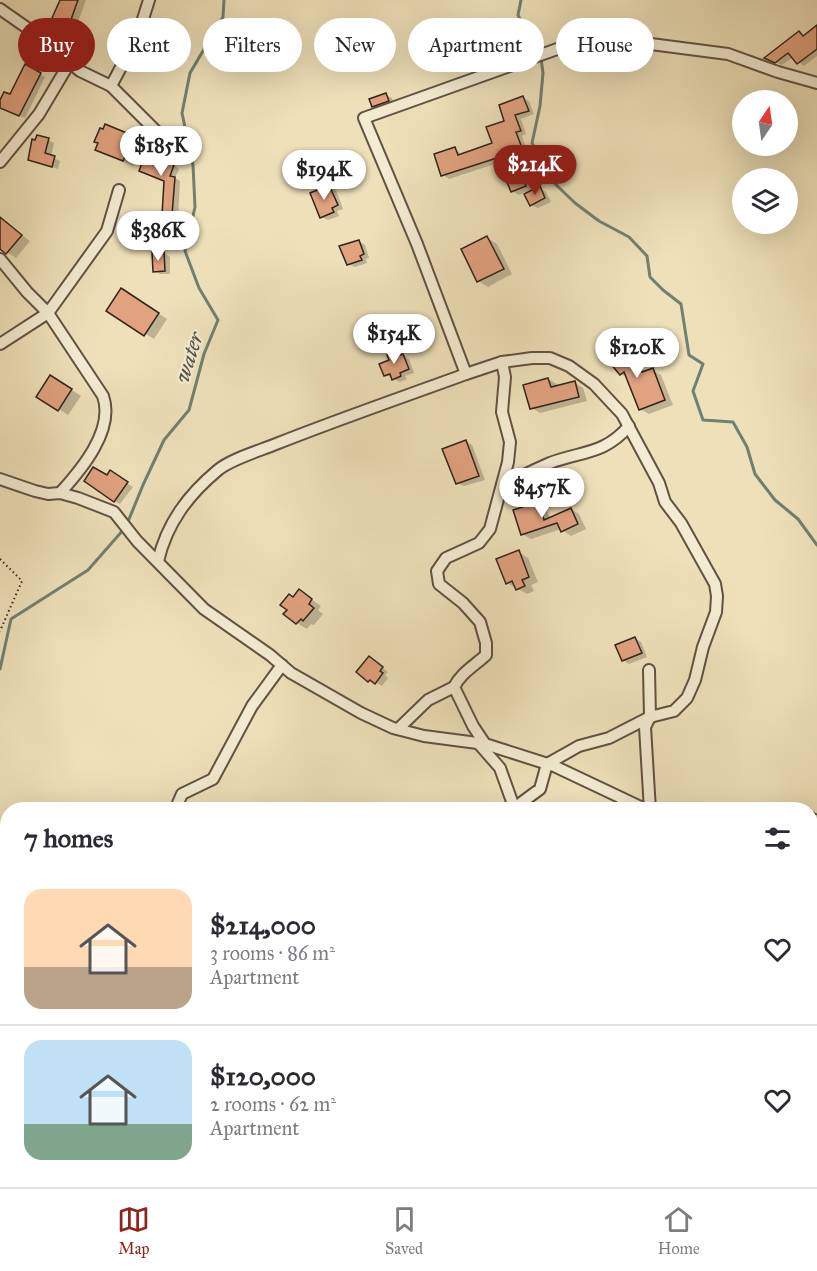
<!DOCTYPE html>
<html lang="en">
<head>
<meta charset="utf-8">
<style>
  body { margin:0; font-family:"IM FELL Great Primer",serif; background:#f7f7f7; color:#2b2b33; height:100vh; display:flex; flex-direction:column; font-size:22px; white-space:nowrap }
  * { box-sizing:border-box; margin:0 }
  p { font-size:20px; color:#7c7c81 }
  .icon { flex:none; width:33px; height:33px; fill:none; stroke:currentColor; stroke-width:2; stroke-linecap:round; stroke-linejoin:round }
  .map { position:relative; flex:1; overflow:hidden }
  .details { position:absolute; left:0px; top:802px; width:818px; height:386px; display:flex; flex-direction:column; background:#fff; border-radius:24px 24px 0 0; box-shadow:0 6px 24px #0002 }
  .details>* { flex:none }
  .top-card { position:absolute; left:18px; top:18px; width:782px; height:54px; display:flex; gap:12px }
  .needle { width:39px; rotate:13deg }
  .buttons { position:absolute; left:732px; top:90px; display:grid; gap:12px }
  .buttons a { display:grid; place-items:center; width:66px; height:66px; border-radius:50%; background:#fff; box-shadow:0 6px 24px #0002; font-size:30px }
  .price { position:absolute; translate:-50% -51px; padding:0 14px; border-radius:21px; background:#fff; color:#222; font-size:20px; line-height:39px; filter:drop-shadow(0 2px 3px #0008) }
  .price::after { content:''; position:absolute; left:50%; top:36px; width:18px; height:14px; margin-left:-9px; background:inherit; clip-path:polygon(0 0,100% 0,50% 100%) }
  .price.on { background:#8f2418; color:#fff }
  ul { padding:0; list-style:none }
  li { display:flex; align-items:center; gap:18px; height:150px; padding:0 24px }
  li+li { border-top:2px solid #e1e1e2 }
  li span { display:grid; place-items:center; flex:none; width:168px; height:120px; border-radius:18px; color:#555 }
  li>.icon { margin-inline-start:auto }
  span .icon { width:72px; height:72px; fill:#fffc; stroke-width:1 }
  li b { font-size:26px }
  h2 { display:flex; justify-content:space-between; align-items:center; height:72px; padding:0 24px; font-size:26px }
  .tag { padding:0 21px; border-radius:27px; background:#fff; box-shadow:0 6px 24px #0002; font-size:21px; line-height:54px }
  .tag.on { background:#8f2418; color:#fff }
  .menu { display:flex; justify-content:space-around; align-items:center; height:84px; border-top:2px solid #e1e1e2; background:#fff; font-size:16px; color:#7c7c81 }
  .menu a { display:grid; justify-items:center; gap:3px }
  .menu .on { color:#8f2418 }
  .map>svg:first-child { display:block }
  .shadow { fill:#0003 }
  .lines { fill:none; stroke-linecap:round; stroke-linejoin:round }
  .stream { stroke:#718070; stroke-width:3 }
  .building { fill:#e1a27f; stroke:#31231b; stroke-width:1.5 }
  .minor-casing { stroke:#605243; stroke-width:14 }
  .path { stroke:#31231b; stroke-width:2; stroke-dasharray:1.5 3; stroke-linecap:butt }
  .minor { stroke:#f4ecd2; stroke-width:10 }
  .labels { text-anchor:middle; stroke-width:4.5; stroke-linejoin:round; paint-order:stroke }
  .water-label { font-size:22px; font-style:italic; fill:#515246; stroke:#f4ecd2 }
</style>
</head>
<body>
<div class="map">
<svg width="817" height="1187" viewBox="0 0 817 1187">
  <rect width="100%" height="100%" fill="#eee1ba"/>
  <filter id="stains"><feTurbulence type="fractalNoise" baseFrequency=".00333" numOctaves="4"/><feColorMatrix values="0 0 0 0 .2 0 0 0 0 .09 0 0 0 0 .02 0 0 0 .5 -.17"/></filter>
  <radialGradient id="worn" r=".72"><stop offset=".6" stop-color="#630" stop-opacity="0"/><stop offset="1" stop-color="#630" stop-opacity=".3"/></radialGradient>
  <g class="shadow">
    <path d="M62,0H86L75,30L62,24Z"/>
    <path d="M817,27V56L804,66L793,57L782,65L772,61L799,33L805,37Z"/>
    <path d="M26,66L45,77L25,118L4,109L0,107V104L10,96Z"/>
    <path d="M386,95L392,98L394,104L379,109L373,106Z"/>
    <path d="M523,98L529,101L534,114L521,119L526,134L522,136L527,151L519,153L532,191L539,188L546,192L551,202L538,208L531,205L525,192L519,195L512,191L501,162L449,179L443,175L455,149L462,155L494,144L506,121Z"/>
    <path d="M133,137L143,143L133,166L97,149Z"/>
    <path d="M48,140L54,143L51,157L60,161L58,169L30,159Z"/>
    <path d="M148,152L169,161L179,169L175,178L180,181L178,218L170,217L164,214L165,181Z"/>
    <path d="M329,187L336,190L343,209L337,211L339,216L328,220L322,217Z"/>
    <path d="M0,219L30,241L16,258L0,248Z"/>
    <path d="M487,238L497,244L512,274L488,287L478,281Z"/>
    <path d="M359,241L365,245L369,258L366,259L367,263L355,267L348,264Z"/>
    <path d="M164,253L170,257V274H160L154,271Z"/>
    <path d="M130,295L167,319L154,339L108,311Z"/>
    <path d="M620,347L629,352L646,373L652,370L661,375L673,405L649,414L640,409L629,378L621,374Z"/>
    <path d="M398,352L409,359L414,373L405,376L407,379L400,382L386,375Z"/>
    <path d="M548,379L557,384L558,387L575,383L583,388L587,401L540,413L532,408Z"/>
    <path d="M60,382L81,396L68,415L38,396Z"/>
    <path d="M466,442L472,445L485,480L464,486L457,483Z"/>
    <path d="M117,476L133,487L120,504L114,501Z"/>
    <path d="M538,503L546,508L550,519L571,509L579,514L586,529L571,536L561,529L531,539L522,534Z"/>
    <path d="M519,552L528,558L538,582L531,585L534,591L527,594L507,583Z"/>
    <path d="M300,591L321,606L318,610L323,614L314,625L311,624L307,629L297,623Z"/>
    <path d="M635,638L641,642L647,657L629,664L623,660Z"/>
    <path d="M376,662L388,672L385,675L388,678L382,686L377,683L375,685L358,672Z"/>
  </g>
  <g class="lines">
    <g class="stream">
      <path d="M521,0L518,15L527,33L539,44L543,73L540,106L532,143L548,177L575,203L599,221L629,237L647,256L650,277L663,290L681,304L689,355L703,364L693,391L703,420L733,422L747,447L755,474L775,500L798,519L817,545"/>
      <path d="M127,524L143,485L164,440L189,410L204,354L218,320L199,288L185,251L195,207L193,165L182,113L190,73L223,17L224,0"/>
      <path d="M0,669L11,619L88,570L124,529"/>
    </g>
  </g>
  <g class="building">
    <path d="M60,0H78L68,28L60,25L62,22L52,18Z"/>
    <path d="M817,25V49L797,64L788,53L775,63L764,58L799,31L803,36Z"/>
    <path d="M25,64L41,73L19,116L0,108V100L4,92L10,94Z"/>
    <path d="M386,93L389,101L372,107L369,99Z"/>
    <path d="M523,96L529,111L515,115L521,131L516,132L522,148L514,150L526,186L511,192L497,158L441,176L434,154L455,147L458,155L492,143L486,127L504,121L499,105Z"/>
    <path d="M105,124L134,136L123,161L95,150L98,143L94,142L100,128L103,129Z"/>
    <path d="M37,135L49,138L45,153L55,156L52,167L28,160L32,139L35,140Z"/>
    <path d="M147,150L170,159L168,163L174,165L170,176L175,177L172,215H162L164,181L139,171Z"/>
    <path d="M329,185L338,205L332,208L334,212L320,218L310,193Z"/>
    <path d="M540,186L545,198L530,206L524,194Z"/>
    <path d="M0,217L22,235L6,254L0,249Z"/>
    <path d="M487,236L504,269L477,282L461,249Z"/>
    <path d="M359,240L364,254L360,256L362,260L347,265L339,246Z"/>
    <path d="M164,251L165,271L153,272L152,252Z"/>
    <path d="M121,288L159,313L144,336L106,311Z"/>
    <path d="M620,345L642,372L653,368L665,400L639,410L624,372L620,375L605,357Z"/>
    <path d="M398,351L400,355L403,354L409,369L400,373L401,376L392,380L390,374L384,376L379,364L389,360L387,355Z"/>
    <path d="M50,375L72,389L58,411L36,397Z"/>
    <path d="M548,378L551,387L575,381L579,397L530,409L523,385Z"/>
    <path d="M466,440L479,476L456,484L442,449Z"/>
    <path d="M93,467L107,475L110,470L128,482L114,502L84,481Z"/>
    <path d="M538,502L544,520L571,508L578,524L561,532L557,523L521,535L513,510Z"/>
    <path d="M519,550L529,577L522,580L525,586L516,590L512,581L506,584L496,559Z"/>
    <path d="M299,589L312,599L309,604L314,608L303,621L301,619L296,624L283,614L287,610L280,605L289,594L293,597Z"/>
    <path d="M635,637L642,653L622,661L615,645Z"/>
    <path d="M369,656L383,667L380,671L383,673L375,684L370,680L368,682L356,672Z"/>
  </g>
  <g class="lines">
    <g class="minor-casing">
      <g id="minor">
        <path d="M0,9L30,30L80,71L111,86L171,146"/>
        <path d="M111,86L138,35L149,0"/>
        <path d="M0,162L39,114L70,62"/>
        <path d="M0,259L27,292L48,313L107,231L119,190"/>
        <path d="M0,344L48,313L103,396C115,430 81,470 60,493"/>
        <path d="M502,362L505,377L502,412L510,442L508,462L490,529L479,543L446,558L437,571L439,584L463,603L480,622L486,643V655C474,666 461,673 454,687L473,726L485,744L554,766L647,810"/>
        <path d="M466,374L502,362L532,358H550L569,366L594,384L622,414L659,483L665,502L681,523L715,584L717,596L716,612L703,647L695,680L687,698L674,711L650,717L609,738L579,746L547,764L540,789L521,803L519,810"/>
        <path d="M0,479L35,491L48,494L60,493L78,498L114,512L137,541L204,609L270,655L291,673L361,713L393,728L424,736L485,744"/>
        <path d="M502,485C518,478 534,470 550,463C581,451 604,455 629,426"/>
        <path d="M158,561C167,523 188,495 218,470C231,459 259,451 276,444C339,419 403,397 466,374L417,244L364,118L574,43L620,40L728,54L778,72L817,83"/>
        <path d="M649,670L650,717L645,727L650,810"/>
        <path d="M398,729L428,700L454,687"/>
        <path d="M479,744L500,768L515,810"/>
        <path d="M175,810L182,794L213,779L252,706L282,665"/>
        <path d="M810,818L817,821"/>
        <path d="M810,1054L817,1050"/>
        <path d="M810,1076L817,1072"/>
        <path d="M111,1187V1180"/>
        <path d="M616,1187L627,1180"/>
      </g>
    </g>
    <path class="path" d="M0,559L22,581L0,631"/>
    <use href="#minor" class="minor"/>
  </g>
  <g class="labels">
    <g class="water-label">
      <text transform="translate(188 357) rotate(-72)" y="8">water</text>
    </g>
  </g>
  <rect width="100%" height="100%" filter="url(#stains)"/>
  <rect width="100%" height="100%" fill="url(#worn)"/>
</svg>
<div class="buttons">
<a><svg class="needle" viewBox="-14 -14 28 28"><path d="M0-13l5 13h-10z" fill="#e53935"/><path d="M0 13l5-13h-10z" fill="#7c7c81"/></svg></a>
<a><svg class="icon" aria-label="layers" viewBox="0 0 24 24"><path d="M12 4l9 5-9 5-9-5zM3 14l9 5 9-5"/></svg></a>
</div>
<b class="price" style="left:161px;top:177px">$185K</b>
<b class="price on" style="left:535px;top:196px">$214K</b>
<b class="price" style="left:324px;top:201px">$194K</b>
<b class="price" style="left:158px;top:262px">$386K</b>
<b class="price" style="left:394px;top:365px">$154K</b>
<b class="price" style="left:637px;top:379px">$120K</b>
<b class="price" style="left:542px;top:519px">$457K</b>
<div class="top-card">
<a class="tag on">Buy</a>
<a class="tag">Rent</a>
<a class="tag">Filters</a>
<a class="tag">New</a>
<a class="tag">Apartment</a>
<a class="tag">House</a>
</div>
<section class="details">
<h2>7 homes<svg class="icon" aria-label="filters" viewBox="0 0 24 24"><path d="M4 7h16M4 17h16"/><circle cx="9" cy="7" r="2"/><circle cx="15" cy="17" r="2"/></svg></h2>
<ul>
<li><span style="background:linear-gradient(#ffd9b3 65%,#b9a48a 0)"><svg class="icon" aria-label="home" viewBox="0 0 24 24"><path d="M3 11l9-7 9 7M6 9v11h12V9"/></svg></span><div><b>$214,000</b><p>3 rooms · 86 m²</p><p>Apartment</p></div><svg class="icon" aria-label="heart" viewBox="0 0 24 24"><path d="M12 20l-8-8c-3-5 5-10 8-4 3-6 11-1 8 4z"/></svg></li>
<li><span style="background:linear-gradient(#bfe0f5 70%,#7fa58c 0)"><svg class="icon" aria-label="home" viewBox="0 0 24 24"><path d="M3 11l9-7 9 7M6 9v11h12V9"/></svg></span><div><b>$120,000</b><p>2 rooms · 62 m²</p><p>Apartment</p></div><svg class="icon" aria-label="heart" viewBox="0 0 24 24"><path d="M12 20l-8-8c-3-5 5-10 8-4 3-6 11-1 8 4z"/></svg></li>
</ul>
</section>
</div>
<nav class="menu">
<a class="on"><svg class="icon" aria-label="map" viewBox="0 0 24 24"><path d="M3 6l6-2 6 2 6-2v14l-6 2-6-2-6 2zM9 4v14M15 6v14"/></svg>Map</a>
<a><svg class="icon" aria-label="saved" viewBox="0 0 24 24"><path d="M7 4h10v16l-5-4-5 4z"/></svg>Saved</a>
<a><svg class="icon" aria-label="home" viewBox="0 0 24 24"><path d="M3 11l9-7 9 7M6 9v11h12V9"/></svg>Home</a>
</nav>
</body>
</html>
